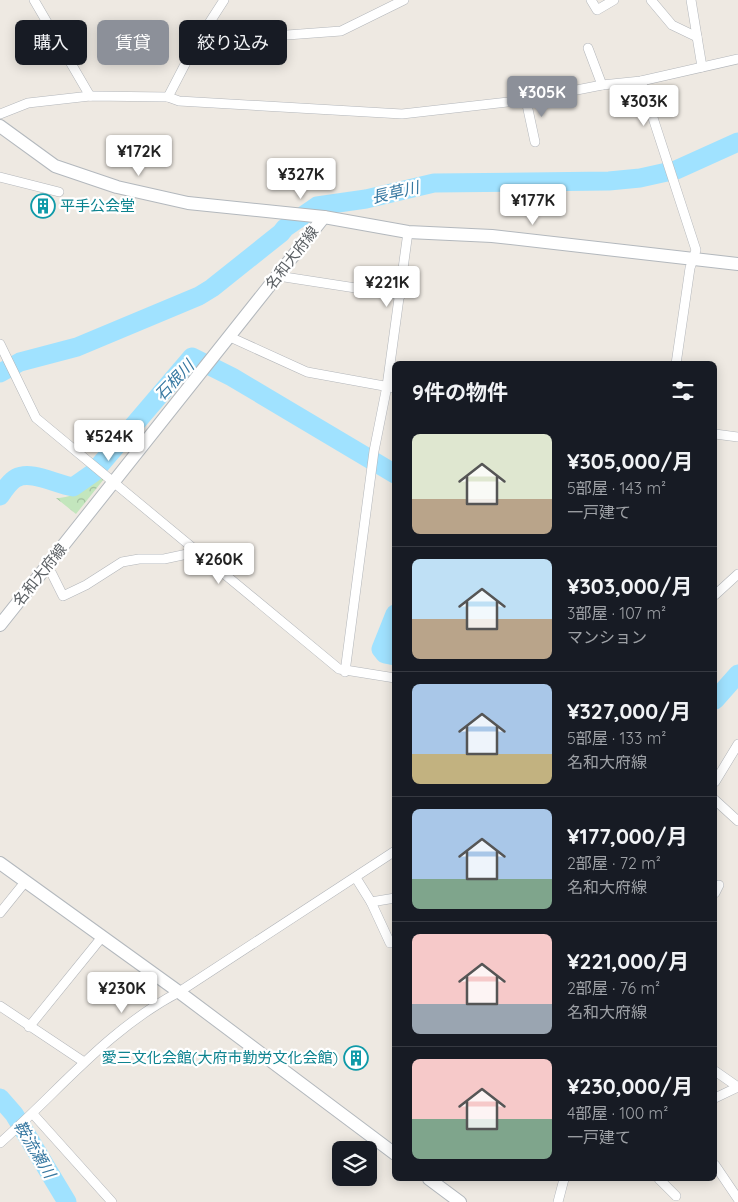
<!DOCTYPE html>
<html lang="ja">
<head>
<meta charset="utf-8">
<style>
  body { margin:0; font-family:Quicksand,"Noto Sans JP",sans-serif; background:#242831; color:#f1f3f6; height:100vh; display:flex; flex-direction:column; font-size:19px; white-space:nowrap }
  * { box-sizing:border-box; margin:0 }
  p { font-size:16px; color:#9ea1a6 }
  .icon { flex:none; width:28px; height:28px; fill:none; stroke:currentColor; stroke-width:2; stroke-linecap:round; stroke-linejoin:round }
  .map { position:relative; flex:1; overflow:hidden }
  .drawer { position:absolute; left:392px; top:361px; width:325px; height:820px; display:flex; flex-direction:column; background:#171b24; border-radius:8px; box-shadow:0 2px 12px #0003 }
  .drawer>* { flex:none }
  .guide { position:absolute; left:15px; top:20px; width:302px; height:45px; display:flex; gap:10px }
  .fabs { position:absolute; left:332px; top:1141px; display:grid; gap:10px }
  .fabs a { display:grid; place-items:center; width:45px; height:45px; border-radius:8px; background:#171b24; box-shadow:0 2px 12px #0003; font-size:25px }
  .price { position:absolute; translate:-50% -42px; padding:0 11px; border-radius:5px; background:#fff; color:#222; font-size:16px; line-height:32px; filter:drop-shadow(0 1px 2px #0008) }
  .price::after { content:''; position:absolute; left:50%; top:30px; width:15px; height:11px; margin-left:-8px; background:inherit; clip-path:polygon(0 0,100% 0,50% 100%) }
  .price.active { background:#8c9099; color:#fff }
  ul { padding:0; list-style:none }
  li { display:flex; align-items:center; gap:15px; height:125px; padding:0 20px }
  li+li { border-top:1px solid #363941 }
  li span { display:grid; place-items:center; flex:none; width:140px; height:100px; border-radius:8px; color:#555 }
  li>.icon { margin-inline-start:auto }
  span .icon { width:60px; height:60px; fill:#fffc; stroke-width:1 }
  li b { font-size:21px }
  h2 { display:flex; justify-content:space-between; align-items:center; height:60px; padding:0 20px; font-size:21px }
  .chip { padding:0 18px; border-radius:8px; background:#171b24; box-shadow:0 2px 12px #0003; font-size:18px; line-height:45px }
  .chip.active { background:#8c9099; color:#fff }
  .map>svg:first-child { display:block }
  .park { fill:url(#park-crowns) }
  .lines { fill:none; stroke-linecap:round; stroke-linejoin:round }
  .river { stroke:#a0e2ff; stroke-width:19 }
  .street-casing { stroke:#b3b6ba; stroke-width:10 }
  .secondary-casing { stroke:#b3b8bd; stroke-width:14 }
  .street { stroke:#fff; stroke-width:9 }
  .secondary { stroke:#fff; stroke-width:12 }
  .labels { text-anchor:middle; stroke-width:4.5; stroke-linejoin:round; paint-order:stroke }
  .culture-label { font-size:15px; fill:#0d838f; stroke:#fff; text-anchor:start }
  .street-label { font-size:15px; fill:#5a5f63; stroke:#fff }
  .water-label { font-size:16px; font-style:italic; fill:#3778a1; stroke:#fff }
</style>
</head>
<body>
<div class="map">
<svg width="738" height="1202" viewBox="0 0 738 1202">
  <defs>
    <pattern id="park-crowns" width="20" height="18" patternUnits="userSpaceOnUse" patternTransform="scale(1.25)"><rect width="20" height="18" fill="#c3e6bd"/><path d="M2 6a3 3 0 1 1 6 0M12 15a3 3 0 1 1 6 0" fill="none" stroke="#a1be9d"/></pattern>
  </defs>
  <rect width="100%" height="100%" fill="#eee9e2"/>
  <path class="park" d="M98,474L104,479L76,514L56,498C74,498 86,488 98,474Z"/>
  <g class="lines">
    <g class="river">
      <path d="M0,373L20,362L77,347L199,296L212,288L281,233L285,228L317,206L366,199L434,183L609,181L640,178L676,170L738,142"/>
      <path d="M0,496C4,490 10,481 16,478C31,470 55,484 73,487L93,473L192,357L232,377L395,474"/>
      <path d="M395,614L381,649L385,654L395,656"/>
      <path d="M715,700L738,674"/>
      <path d="M0,1098L14,1114L67,1202"/>
    </g>
    <g class="street-casing">
      <g id="street">
        <path d="M34,0L90,96"/>
        <path d="M591,0L597,10L614,0"/>
        <path d="M651,0L672,25L697,37"/>
        <path d="M691,0L702,67"/>
        <path d="M203,32L287,35L341,31L404,0"/>
        <path d="M588,48L602,85"/>
        <path d="M641,81L696,250L690,268L676,364"/>
        <path d="M168,97L195,45L224,0"/>
        <path d="M526,100L535,142"/>
        <path d="M0,114L28,103L90,96L168,97L179,101L402,114L526,100L602,85L641,81L738,59"/>
        <path d="M0,177L59,192"/>
        <path d="M278,276L401,295"/>
        <path d="M230,337L307,372L395,388"/>
        <path d="M0,344L36,418L339,669L395,678"/>
        <path d="M715,434L738,437"/>
        <path d="M46,568L52,574L63,596L86,585L122,562L139,559H164L192,553L195,549"/>
        <path d="M715,595L738,574"/>
        <path d="M345,672L374,451L387,386L408,232"/>
        <path d="M715,782L738,744"/>
        <path d="M715,800L738,821"/>
        <path d="M356,878L371,902L390,943L395,942"/>
        <path d="M715,893L719,885"/>
        <path d="M371,902L395,898"/>
        <path d="M0,913L25,882"/>
        <path d="M0,1006L84,1062"/>
        <path d="M29,1027L102,937"/>
        <path d="M715,1071L738,1087"/>
        <path d="M715,1098L738,1087"/>
        <path d="M33,1114L112,1202"/>
        <path d="M0,1143C59,1091 108,1029 179,992L395,851"/>
        <path d="M715,1165L738,1199"/>
        <path d="M659,1179L676,1196"/>
        <path d="M558,1202L564,1179"/>
      </g>
    </g>
    <g class="secondary-casing">
      <g id="secondary">
        <path d="M0,126L55,166L117,187L188,203L324,217L408,232L492,236L738,264"/>
        <path d="M0,625L324,217"/>
        <path d="M0,863L179,992L395,1154"/>
        <path d="M429,1179L460,1202"/>
      </g>
    </g>
    <use href="#street" class="street"/>
    <use href="#secondary" class="secondary"/>
  </g>
  <defs>
    <g id="building-ring" transform="scale(1.25)"><circle r="9.5" fill="#fff" stroke="#0f9aa8" stroke-width="1.5"/><path d="M-4-6H4V6H1V3H-1V6H-4ZM-2.5-4.3h1.7v1.8h-1.7ZM.8-4.3h1.7v1.8H.8ZM-2.5-1h1.7V.8h-1.7ZM.8-1h1.7V.8H.8Z" fill="#0f9aa8"/></g>
  </defs>
  <g fill-rule="evenodd">
    <use href="#building-ring" x="43" y="206"/>
    <use href="#building-ring" x="356" y="1058"/>
  </g>
  <g class="labels">
    <g class="culture-label">
      <text x="60" y="211">平手公会堂</text>
      <text x="338" y="1063" text-anchor="end">愛三文化会館(大府市勤労文化会館)</text>
    </g>
    <g class="street-label">
      <text transform="translate(292 258) rotate(-52)" y="5">名和大府線</text>
      <text transform="translate(40 575) rotate(-51)" y="5">名和大府線</text>
    </g>
    <g class="water-label">
      <text transform="translate(395 192) rotate(-13)" y="6">長草川</text>
      <text transform="translate(174 380) rotate(-46)" y="6">石根川</text>
      <text transform="translate(35 1149) rotate(59)" y="6">鞍流瀬川</text>
    </g>
  </g>
</svg>
<div class="fabs">
<a><svg class="icon" aria-label="layers" viewBox="0 0 24 24"><path d="M12 4l9 5-9 5-9-5zM3 14l9 5 9-5"/></svg></a>
</div>
<b class="price active" style="left:542px;top:118px">¥305K</b>
<b class="price" style="left:644px;top:127px">¥303K</b>
<b class="price" style="left:139px;top:177px">¥172K</b>
<b class="price" style="left:301px;top:200px">¥327K</b>
<b class="price" style="left:533px;top:226px">¥177K</b>
<b class="price" style="left:387px;top:308px">¥221K</b>
<b class="price" style="left:109px;top:462px">¥524K</b>
<b class="price" style="left:219px;top:585px">¥260K</b>
<b class="price" style="left:122px;top:1014px">¥230K</b>
<div class="guide">
<a class="chip">購入</a>
<a class="chip active">賃貸</a>
<a class="chip">絞り込み</a>
</div>
<section class="drawer">
<h2>9件の物件<svg class="icon" aria-label="filters" viewBox="0 0 24 24"><path d="M4 7h16M4 17h16"/><circle cx="9" cy="7" r="2"/><circle cx="15" cy="17" r="2"/></svg></h2>
<ul>
<li><span style="background:linear-gradient(#dfe7d0 65%,#b9a48a 0)"><svg class="icon" aria-label="home" viewBox="0 0 24 24"><path d="M3 11l9-7 9 7M6 9v11h12V9"/></svg></span><div><b>¥305,000/月</b><p>5部屋 · 143 m²</p><p>一戸建て</p></div></li>
<li><span style="background:linear-gradient(#bfe0f5 60%,#b9a48a 0)"><svg class="icon" aria-label="home" viewBox="0 0 24 24"><path d="M3 11l9-7 9 7M6 9v11h12V9"/></svg></span><div><b>¥303,000/月</b><p>3部屋 · 107 m²</p><p>マンション</p></div></li>
<li><span style="background:linear-gradient(#a9c7e8 70%,#c2b280 0)"><svg class="icon" aria-label="home" viewBox="0 0 24 24"><path d="M3 11l9-7 9 7M6 9v11h12V9"/></svg></span><div><b>¥327,000/月</b><p>5部屋 · 133 m²</p><p>名和大府線</p></div></li>
<li><span style="background:linear-gradient(#a9c7e8 70%,#7fa58c 0)"><svg class="icon" aria-label="home" viewBox="0 0 24 24"><path d="M3 11l9-7 9 7M6 9v11h12V9"/></svg></span><div><b>¥177,000/月</b><p>2部屋 · 72 m²</p><p>名和大府線</p></div></li>
<li><span style="background:linear-gradient(#f6c9c9 70%,#9aa5b1 0)"><svg class="icon" aria-label="home" viewBox="0 0 24 24"><path d="M3 11l9-7 9 7M6 9v11h12V9"/></svg></span><div><b>¥221,000/月</b><p>2部屋 · 76 m²</p><p>名和大府線</p></div></li>
<li><span style="background:linear-gradient(#f6c9c9 60%,#7fa58c 0)"><svg class="icon" aria-label="home" viewBox="0 0 24 24"><path d="M3 11l9-7 9 7M6 9v11h12V9"/></svg></span><div><b>¥230,000/月</b><p>4部屋 · 100 m²</p><p>一戸建て</p></div></li>
</ul>
</section>
</div>
</body>
</html>
